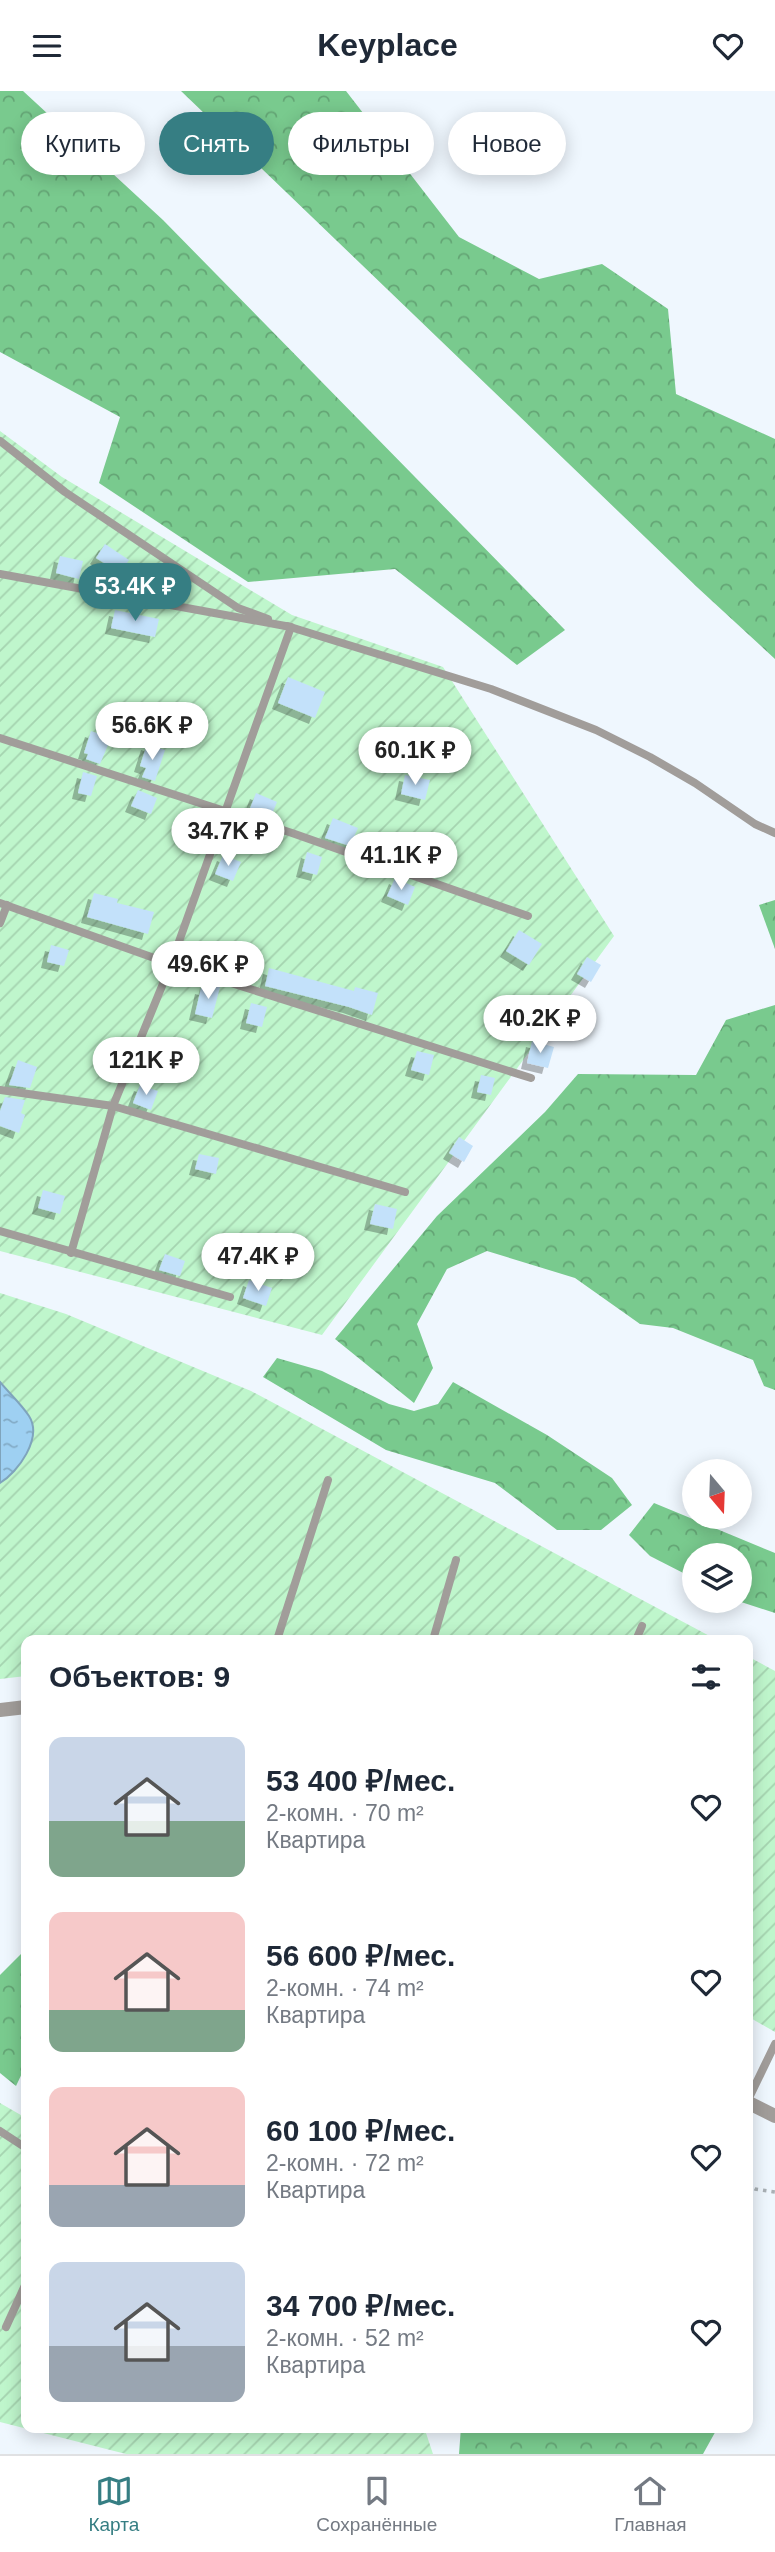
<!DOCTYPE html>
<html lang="ru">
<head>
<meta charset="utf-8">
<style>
  body { margin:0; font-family:Helvetica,sans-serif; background:#f6f6f7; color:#1f2937; height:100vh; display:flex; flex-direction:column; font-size:26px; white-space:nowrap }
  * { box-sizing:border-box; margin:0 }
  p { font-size:23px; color:#747a83 }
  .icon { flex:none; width:38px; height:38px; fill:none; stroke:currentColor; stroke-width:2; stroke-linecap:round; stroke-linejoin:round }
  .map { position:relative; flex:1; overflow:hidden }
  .details { position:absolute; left:21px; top:1544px; width:732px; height:798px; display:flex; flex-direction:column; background:#fff; border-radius:14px; box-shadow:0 4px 18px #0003 }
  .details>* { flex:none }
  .top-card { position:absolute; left:21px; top:21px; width:733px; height:63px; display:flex; gap:14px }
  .needle { width:46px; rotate:161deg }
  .buttons { position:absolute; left:682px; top:1368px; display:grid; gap:14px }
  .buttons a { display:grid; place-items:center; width:70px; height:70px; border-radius:50%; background:#fff; box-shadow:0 4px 18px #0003; font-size:35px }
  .price { position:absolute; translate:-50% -60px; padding:0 16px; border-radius:24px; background:#fff; color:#222; font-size:23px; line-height:46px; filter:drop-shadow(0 2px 4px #0008) }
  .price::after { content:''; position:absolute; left:50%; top:42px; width:21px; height:16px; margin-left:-10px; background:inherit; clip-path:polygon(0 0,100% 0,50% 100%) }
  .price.on { background:#367e83; color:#fff }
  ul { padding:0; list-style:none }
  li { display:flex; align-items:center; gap:21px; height:175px; padding:0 28px }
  li span { display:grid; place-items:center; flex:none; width:196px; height:140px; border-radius:14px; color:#555 }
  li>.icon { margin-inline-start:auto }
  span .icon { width:84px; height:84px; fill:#fffc; stroke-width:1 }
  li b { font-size:30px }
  h2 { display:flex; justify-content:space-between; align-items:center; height:84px; padding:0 28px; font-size:30px }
  .pill { padding:0 24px; border-radius:32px; background:#fff; box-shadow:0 4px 18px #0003; font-size:24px; line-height:63px }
  .pill.on { background:#367e83; color:#fff }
  header { display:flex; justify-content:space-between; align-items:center; height:91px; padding:0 28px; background:#fff; font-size:32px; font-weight:700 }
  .tab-bar { display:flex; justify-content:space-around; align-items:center; height:98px; border-top:2px solid #e0e1e3; background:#fff; font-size:19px; color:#747a83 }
  .tab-bar a { display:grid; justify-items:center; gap:4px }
  .tab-bar .on { color:#367e83 }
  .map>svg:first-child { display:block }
  .forest { fill:url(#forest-crowns) }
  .garden { fill:url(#garden-furrows) }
  .water { fill:url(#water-ripples); stroke:#7fa4bc; stroke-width:2 }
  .building { fill:#c3e1fa; filter:url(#shadow) }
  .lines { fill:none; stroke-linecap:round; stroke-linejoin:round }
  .path { stroke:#a9b0b5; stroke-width:3.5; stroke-dasharray:3.5 5; stroke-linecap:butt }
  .service { stroke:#a19d9a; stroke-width:8 }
  .minor { stroke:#a19d9a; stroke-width:14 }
</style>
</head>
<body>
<header><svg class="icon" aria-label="menu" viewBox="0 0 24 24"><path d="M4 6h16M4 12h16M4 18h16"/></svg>Keyplace<svg class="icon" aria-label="heart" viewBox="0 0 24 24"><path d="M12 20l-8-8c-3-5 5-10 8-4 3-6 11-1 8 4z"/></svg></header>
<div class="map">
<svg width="775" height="2363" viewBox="0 0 775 2363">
  <defs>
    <pattern id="forest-crowns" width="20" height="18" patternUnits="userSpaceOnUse" patternTransform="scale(1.75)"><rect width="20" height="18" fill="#79ca8e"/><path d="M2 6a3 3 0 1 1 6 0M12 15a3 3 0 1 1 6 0" fill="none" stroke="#64a575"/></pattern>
    <pattern id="garden-furrows" width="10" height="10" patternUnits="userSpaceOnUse" patternTransform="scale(1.75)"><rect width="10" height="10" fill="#bff6cc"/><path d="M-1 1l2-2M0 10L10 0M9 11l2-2" fill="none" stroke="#a5d4b0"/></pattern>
    <pattern id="water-ripples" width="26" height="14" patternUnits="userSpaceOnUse" patternTransform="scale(1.75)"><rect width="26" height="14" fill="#9ed0f2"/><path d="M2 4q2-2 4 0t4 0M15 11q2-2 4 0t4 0" fill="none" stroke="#82aac5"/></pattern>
    <filter id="shadow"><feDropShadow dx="-6" dy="6" stdDeviation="0" flood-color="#0004"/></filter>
  </defs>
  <rect width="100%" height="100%" fill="#eff7fe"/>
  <g class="forest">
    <path d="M0,0H23L163,129L565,539L517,574L395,478L248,491L99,392L120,326L0,261Z"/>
    <path d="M181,0H346L459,146L539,188L602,173L668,218L676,303L775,348V568L698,497Z"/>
    <path d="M775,809V858L759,814Z"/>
    <path d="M775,914V1299L764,1295L753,1269L673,1237L640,1233L575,1187L487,1160L447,1178L417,1233L433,1277L414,1312L335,1248L437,1125L545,1021L578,983L696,984L726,929Z"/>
    <path d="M277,1267L322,1280L389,1313L414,1320L438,1313L453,1291L547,1344L612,1387L632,1414L601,1439H557L495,1392L386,1359L263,1286Z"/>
    <path d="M654,1412L775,1462V1522L738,1510H740V1465H695V1488L650,1465L629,1444Z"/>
    <path d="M26,1858V1974L16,1995L0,1982V1884Z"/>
    <path d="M461,2336H567L575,2339L588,2336H718L703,2363H459Z"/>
  </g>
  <g class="garden">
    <path d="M0,340L62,386L292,524L443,576L614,845L322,1244L0,1160Z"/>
    <path d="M0,1202L66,1223L251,1300L717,1549H26V1585L0,1588Z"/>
    <path d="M747,1565L775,1580V1941L747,1925Z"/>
    <path d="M0,2012L26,2027V2336H424L433,2363H126L0,2331Z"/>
  </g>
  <path class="water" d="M0,1291C9,1302 21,1313 29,1325C43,1347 18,1381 0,1392Z"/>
  <g class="building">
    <path d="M105,453L129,469L120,482L96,467Z"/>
    <path d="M60,465L83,470L79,488L56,482Z"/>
    <path d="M115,519L159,528L155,546L111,537Z"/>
    <path d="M288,586L325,601L315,627L278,612Z"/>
    <path d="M91,640L111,647L100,673L86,668L88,663L84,662Z"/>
    <path d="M147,653L165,659L155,690L142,686L146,677L140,675Z"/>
    <path d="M83,681L97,685L91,705L78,702Z"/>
    <path d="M405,684L430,689L425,709L401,703Z"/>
    <path d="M138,699L157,707L151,723L131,715Z"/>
    <path d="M256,702L277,711L270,728L249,720Z"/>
    <path d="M333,727L358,737L350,755L325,747Z"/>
    <path d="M307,761L322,766L317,784L302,780Z"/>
    <path d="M223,764L241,771L233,790L215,783Z"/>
    <path d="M395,787L415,796L408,814L387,805Z"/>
    <path d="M94,802L118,808L117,812L154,821L148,843L87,826Z"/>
    <path d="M519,839L542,853L529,874L506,860Z"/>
    <path d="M217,851L237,856L230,882L224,880V883L210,878Z"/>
    <path d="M51,854L69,859L64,875L47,871Z"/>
    <path d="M587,866L601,874L591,891L577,883Z"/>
    <path d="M269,877L354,900L355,896L378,902L372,924L349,916L265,895Z"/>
    <path d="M206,891L220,896L212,927L195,923L201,897L205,898Z"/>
    <path d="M251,912L267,916L262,936L246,932Z"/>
    <path d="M532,950L554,956L548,977L527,972Z"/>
    <path d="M417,960L434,964L429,984L411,979Z"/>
    <path d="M18,969L37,976L30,997L9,994Z"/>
    <path d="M481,984L495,987L491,1004L477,1001Z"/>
    <path d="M140,994L158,1000L151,1019L133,1012Z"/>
    <path d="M5,1006L25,1009L21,1022L25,1024L19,1042L0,1035V1020Z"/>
    <path d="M459,1046L473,1055L464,1071L449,1062Z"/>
    <path d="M199,1063L219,1067L216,1083L195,1078Z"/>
    <path d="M43,1099L65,1105L60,1123L38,1117Z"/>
    <path d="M375,1113L397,1118L393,1138L370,1133Z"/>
    <path d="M165,1163L185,1170L180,1185L159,1179Z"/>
    <path d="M249,1189L272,1197L266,1215L243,1207Z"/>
  </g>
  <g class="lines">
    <path class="path" d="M747,2094L755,2098L775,2101"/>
    <g class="service">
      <path d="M0,350L65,401L238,517L268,528"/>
      <path d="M0,483L291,536L171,873L113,1015L71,1162"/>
      <path d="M287,535L491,598L596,639L650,666L695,692L755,733L775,742"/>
      <path d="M0,647L292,742L528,825"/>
      <path d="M0,812L171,873L531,987"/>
      <path d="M0,832L7,814"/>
      <path d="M0,999L113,1015L405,1101"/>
      <path d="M0,1140L230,1206"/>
      <path d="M277,1549L328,1389"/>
      <path d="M433,1549L456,1469"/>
      <path d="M636,1549L642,1535"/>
      <path d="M747,2011L775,1953"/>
      <path d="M0,2040L26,2057"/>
      <path d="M6,2236L26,2192"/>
    </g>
    <g class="minor">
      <path d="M0,1619L26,1616"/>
      <path d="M747,2011L775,2025"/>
    </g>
  </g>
</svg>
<div class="buttons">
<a><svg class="needle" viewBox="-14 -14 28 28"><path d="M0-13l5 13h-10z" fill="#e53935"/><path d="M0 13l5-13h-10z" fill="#747a83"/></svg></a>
<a><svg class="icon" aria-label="layers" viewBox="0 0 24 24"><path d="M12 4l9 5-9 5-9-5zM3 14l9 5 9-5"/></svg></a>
</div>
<b class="price on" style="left:135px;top:532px">53.4K ₽</b>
<b class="price" style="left:152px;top:671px">56.6K ₽</b>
<b class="price" style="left:415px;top:696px">60.1K ₽</b>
<b class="price" style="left:228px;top:777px">34.7K ₽</b>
<b class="price" style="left:401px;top:801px">41.1K ₽</b>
<b class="price" style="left:208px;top:910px">49.6K ₽</b>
<b class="price" style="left:540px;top:964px">40.2K ₽</b>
<b class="price" style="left:146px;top:1006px">121K ₽</b>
<b class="price" style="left:258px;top:1202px">47.4K ₽</b>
<div class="top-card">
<a class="pill">Купить</a>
<a class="pill on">Снять</a>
<a class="pill">Фильтры</a>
<a class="pill">Новое</a>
</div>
<section class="details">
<h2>Объектов: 9<svg class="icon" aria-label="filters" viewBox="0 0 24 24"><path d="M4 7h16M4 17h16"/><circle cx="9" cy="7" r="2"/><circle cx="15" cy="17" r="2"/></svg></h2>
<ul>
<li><span style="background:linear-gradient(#c9d6e8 60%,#7fa58c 0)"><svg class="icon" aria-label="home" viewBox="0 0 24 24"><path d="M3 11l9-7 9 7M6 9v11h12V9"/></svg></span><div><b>53 400 ₽/мес.</b><p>2-комн. · 70 m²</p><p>Квартира</p></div><svg class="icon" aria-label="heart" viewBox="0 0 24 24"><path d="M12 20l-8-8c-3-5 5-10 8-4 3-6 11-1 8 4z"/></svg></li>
<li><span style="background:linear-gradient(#f6c9c9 70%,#7fa58c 0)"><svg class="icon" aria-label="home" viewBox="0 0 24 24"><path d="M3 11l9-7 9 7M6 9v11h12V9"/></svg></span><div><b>56 600 ₽/мес.</b><p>2-комн. · 74 m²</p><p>Квартира</p></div><svg class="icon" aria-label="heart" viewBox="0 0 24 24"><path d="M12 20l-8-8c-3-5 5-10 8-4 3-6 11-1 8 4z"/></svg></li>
<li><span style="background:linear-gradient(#f6c9c9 70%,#9aa5b1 0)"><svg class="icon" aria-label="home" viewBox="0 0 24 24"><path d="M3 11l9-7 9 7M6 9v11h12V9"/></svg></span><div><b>60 100 ₽/мес.</b><p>2-комн. · 72 m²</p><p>Квартира</p></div><svg class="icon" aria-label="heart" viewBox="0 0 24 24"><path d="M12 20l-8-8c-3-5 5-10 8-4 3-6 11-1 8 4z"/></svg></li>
<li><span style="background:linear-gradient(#c9d6e8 60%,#9aa5b1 0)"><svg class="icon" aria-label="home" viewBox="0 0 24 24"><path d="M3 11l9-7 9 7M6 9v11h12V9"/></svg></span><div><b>34 700 ₽/мес.</b><p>2-комн. · 52 m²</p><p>Квартира</p></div><svg class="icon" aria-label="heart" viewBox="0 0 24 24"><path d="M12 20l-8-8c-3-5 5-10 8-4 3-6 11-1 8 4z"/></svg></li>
</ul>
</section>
</div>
<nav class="tab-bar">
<a class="on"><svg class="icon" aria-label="map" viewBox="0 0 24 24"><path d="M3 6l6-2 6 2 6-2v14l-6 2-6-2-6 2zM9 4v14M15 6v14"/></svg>Карта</a>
<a><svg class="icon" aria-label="saved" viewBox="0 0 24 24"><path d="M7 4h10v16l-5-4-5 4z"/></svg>Сохранённые</a>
<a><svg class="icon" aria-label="home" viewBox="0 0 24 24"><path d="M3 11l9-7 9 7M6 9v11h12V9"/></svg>Главная</a>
</nav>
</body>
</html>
